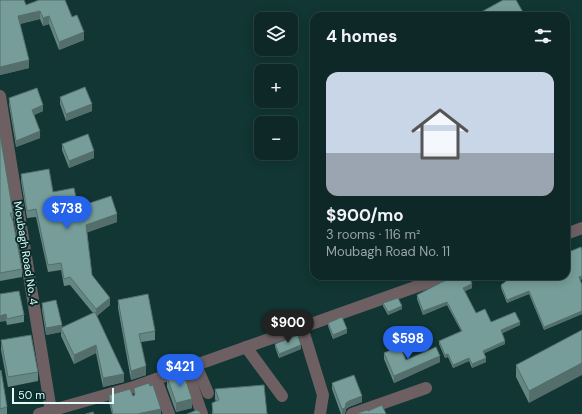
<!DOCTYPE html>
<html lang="en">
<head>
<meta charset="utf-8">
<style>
  body { margin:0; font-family:"DM Sans",sans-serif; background:#16302f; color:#f1f3f6; height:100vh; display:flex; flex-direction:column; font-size:15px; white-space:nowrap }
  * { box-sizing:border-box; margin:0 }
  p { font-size:13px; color:#9aa6a7 }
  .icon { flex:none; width:22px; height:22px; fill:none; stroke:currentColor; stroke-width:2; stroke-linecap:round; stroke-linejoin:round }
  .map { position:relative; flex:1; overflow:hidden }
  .sheet { position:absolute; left:310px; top:12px; width:260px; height:268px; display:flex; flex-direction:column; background:#0d2827; border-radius:12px; box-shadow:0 2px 10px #0003,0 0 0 1px #2d4444 }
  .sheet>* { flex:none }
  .tools { position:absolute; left:254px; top:12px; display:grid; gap:8px }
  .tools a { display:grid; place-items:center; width:44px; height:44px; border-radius:8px; background:#0d2827; box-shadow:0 2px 10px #0003,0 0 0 1px #2d4444; font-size:20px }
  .scale { position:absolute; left:12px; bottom:10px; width:102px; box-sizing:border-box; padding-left:4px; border:2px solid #e6faf8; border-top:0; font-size:11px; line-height:14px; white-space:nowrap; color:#e6faf8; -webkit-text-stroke:3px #052c2a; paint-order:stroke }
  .price { position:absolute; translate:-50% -34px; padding:0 9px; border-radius:14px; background:#2563eb; color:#fff; font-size:13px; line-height:26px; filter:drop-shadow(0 1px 2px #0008) }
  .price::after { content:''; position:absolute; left:50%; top:24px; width:12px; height:9px; margin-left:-6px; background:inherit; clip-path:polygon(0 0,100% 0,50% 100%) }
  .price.on { background:#222; color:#fff }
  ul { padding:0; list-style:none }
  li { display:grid; align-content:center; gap:8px; height:212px; padding:0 16px }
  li+li { border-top:1px solid #2d4444 }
  li span { display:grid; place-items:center; height:124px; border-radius:12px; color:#555 }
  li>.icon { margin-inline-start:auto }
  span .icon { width:72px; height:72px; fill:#fffc; stroke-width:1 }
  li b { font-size:17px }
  h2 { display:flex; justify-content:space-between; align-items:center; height:48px; padding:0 16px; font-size:17px }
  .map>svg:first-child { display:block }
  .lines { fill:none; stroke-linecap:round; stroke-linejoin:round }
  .minor { stroke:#6e6062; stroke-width:12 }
  .wall { fill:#658784 }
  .shaded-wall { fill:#536e6b }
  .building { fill:#769d99; stroke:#536e6b }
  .labels { text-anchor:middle; stroke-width:4; stroke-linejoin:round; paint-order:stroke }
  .street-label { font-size:11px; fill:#e6faf8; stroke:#052c2a }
</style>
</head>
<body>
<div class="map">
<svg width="582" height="414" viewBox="0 0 582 414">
  <rect width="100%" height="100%" fill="#113634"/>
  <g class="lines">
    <g class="minor">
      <path d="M0,96L51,411"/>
      <path d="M566,234L582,228"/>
      <path d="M302,327L323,395L320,414"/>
      <path d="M246,347L282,396"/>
      <path d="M196,365L208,393"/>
      <path d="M186,368L202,414"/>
      <path d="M156,379L169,414"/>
      <path d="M39,414L134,387L446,276"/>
      <path d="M352,414L426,388"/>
    </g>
  </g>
  <g class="wall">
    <path d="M0,0L26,5L72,17L84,40L59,50L49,24L43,26L40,19L20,24L29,68L0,75Z"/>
    <path d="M60,97L92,111L66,121L60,104Z"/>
    <path d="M9,98L43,111L34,115L40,138L16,147L9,105Z"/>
    <path d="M0,134L13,213V220L22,269V277L0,281Z"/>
    <path d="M62,144L94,158L69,168L62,150Z"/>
    <path d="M21,174L78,207L117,222L87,232L92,275L110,305L97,316L124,382L103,387L96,353L74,364L61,336V332L46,335L42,310V303L62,327L93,313L70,285L64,286L61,270L48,272L36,217L27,218L21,181Z"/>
    <path d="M582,279L580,280L582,285V314L544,330L529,294L507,303L501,288V285Z"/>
    <path d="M449,281L472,288L465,291L476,313L491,322L520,325L502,333L505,344L484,353L486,362L472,368L469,361L453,368L448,357L445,358L439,344V341L461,331L447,305L423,315L417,299V295Z"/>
    <path d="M0,294L24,315V322L7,325Z"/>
    <path d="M118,300L155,331V340L141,342L146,375L131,380L118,308Z"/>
    <path d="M383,303L402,309L388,315L383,306Z"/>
    <path d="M328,323L347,333L333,339L328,326Z"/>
    <path d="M582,330L529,403L516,377V365Z"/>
    <path d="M1,340L38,372V381L8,387L1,350Z"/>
    <path d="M275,344L301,349L279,358L275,347Z"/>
    <path d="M384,353L406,360L440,362L394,383L384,359Z"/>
    <path d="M0,371L7,407V414H0Z"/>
    <path d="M167,377L192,408L176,412L167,387Z"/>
    <path d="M332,383L362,402L349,407L346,409L345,414H341L332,389Z"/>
    <path d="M150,386L161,414H112L109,402V395L133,396H134V388Z"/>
    <path d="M215,389L267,414H212V403L216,402L215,399Z"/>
  </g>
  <g class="shaded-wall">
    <path d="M40,11V19L18,24V16Z"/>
    <path d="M49,16V24L43,26V18Z"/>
    <path d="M84,32V40L59,50V42Z"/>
    <path d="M29,60V68L0,75V67Z"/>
    <path d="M92,104V111L66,121V114Z"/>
    <path d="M43,105V111L32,116V110Z"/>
    <path d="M40,131V138L16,147V141Z"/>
    <path d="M94,151V158L69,168V161Z"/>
    <path d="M117,214V222L86,233V225Z"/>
    <path d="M582,276V279L579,281V277Z"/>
    <path d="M472,284V288L463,292V288Z"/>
    <path d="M529,291V294L507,303V300Z"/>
    <path d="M110,298V305L96,316V309Z"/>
    <path d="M447,302V305L423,315V311Z"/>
    <path d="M402,306V309L388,315V312Z"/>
    <path d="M582,311V314L544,330V327Z"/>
    <path d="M6,314V321L0,322V316Z"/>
    <path d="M520,322V325L501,334V330Z"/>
    <path d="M62,325V330L61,328V332L46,335V328Z"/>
    <path d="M347,329V333L333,339V335Z"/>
    <path d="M505,341V344L483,354V351Z"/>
    <path d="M96,345V353L74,364V355Z"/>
    <path d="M301,345V349L279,358V354Z"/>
    <path d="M448,354V357L445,358V355Z"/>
    <path d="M440,356V362L394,383V376Z"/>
    <path d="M469,358V361L453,368V365Z"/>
    <path d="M486,358V362L472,368V364Z"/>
    <path d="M582,363V375L529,403V391Z"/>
    <path d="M146,366V375L131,380V371Z"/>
    <path d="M124,374V382L103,387V378Z"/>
    <path d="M362,396V402L349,407L346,409L345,414H342V409L346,403L349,401Z"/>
    <path d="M192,399V408L176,412V403Z"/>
    <path d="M161,409V414H137Z"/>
  </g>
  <g class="building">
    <path d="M0,0H24L26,5L39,0H65L72,17L77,15L84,32L59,42L49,16L43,18L40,11L18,16L29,60L0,67Z"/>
    <path d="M503,0H516L524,14L521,16H474Z"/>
    <path d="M85,87L92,104L66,114L60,97Z"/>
    <path d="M37,88L43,105L32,110L40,131L16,141L9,98Z"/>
    <path d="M0,134L13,213H10L13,221L22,269L0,273Z"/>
    <path d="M88,134L94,151L69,161L62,144Z"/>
    <path d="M49,169L53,192L74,188L78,207L111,196L117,214L86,225L92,275L110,298L96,309L70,277L64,279L61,263L48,265L36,209L27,211L21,174Z"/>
    <path d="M581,247L582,250V276L579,277L582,285V311L544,327L529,291L507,300L501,285L513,276H566V253Z"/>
    <path d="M461,276H469L472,284L463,288L476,313L485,309L491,322L515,312L520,322L501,330L505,341L483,351L486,358L472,364L469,358L453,365L448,354L445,355L439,341L462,331L447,302L423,311L417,295L442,282L448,280L449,281Z"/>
    <path d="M19,291L24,315L7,319L6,314L0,316V294Z"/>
    <path d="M148,294L155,331L139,334L146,366L131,371L118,300Z"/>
    <path d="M398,298L402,306L388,312L383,303Z"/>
    <path d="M56,300L62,325L46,328L42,303Z"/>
    <path d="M95,312L124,374L103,378L96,345L74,355L61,328Z"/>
    <path d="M342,317L347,329L333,335L328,323Z"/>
    <path d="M582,330V363L529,391L516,365Z"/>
    <path d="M31,335L38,372L8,377L1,340Z"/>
    <path d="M298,335L301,345L279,354L275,344Z"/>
    <path d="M400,346L406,360L436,347L440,356L394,376L384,353Z"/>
    <path d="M1,370L7,407L0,409V371Z"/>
    <path d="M183,372L192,399L176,403L167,377Z"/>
    <path d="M354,375L362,396L349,401L346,403L345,408L342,409L332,383Z"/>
    <path d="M149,383L150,386L153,385L161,409L137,414H113L109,395L130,389L133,396L135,395L134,388Z"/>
    <path d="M264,385L267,414H213L212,403L219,400L215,389Z"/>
    <path d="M382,405L386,414H358V413L367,410L368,411Z"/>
    <path d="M197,410L200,412L201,414H187Z"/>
    <path d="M93,412L94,414H86Z"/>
  </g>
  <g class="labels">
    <g class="street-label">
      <text transform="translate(26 253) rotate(81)" y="4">Moubagh Road No. 4</text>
    </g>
  </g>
</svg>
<div class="tools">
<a><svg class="icon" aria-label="layers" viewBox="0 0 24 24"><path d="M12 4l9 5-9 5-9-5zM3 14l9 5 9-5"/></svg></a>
<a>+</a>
<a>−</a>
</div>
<div class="scale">50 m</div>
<b class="price" style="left:67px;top:230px">$738</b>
<b class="price on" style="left:288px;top:344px">$900</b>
<b class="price" style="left:408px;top:360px">$598</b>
<b class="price" style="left:180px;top:388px">$421</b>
<section class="sheet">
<h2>4 homes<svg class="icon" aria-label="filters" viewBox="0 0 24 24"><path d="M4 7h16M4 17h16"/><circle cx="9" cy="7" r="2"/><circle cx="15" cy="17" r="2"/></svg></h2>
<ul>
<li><span style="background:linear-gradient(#c9d6e8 65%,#9aa5b1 0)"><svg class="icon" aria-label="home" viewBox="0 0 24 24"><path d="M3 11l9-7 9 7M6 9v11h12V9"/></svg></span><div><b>$900/mo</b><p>3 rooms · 116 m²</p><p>Moubagh Road No. 11</p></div></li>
</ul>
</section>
</div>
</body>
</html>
